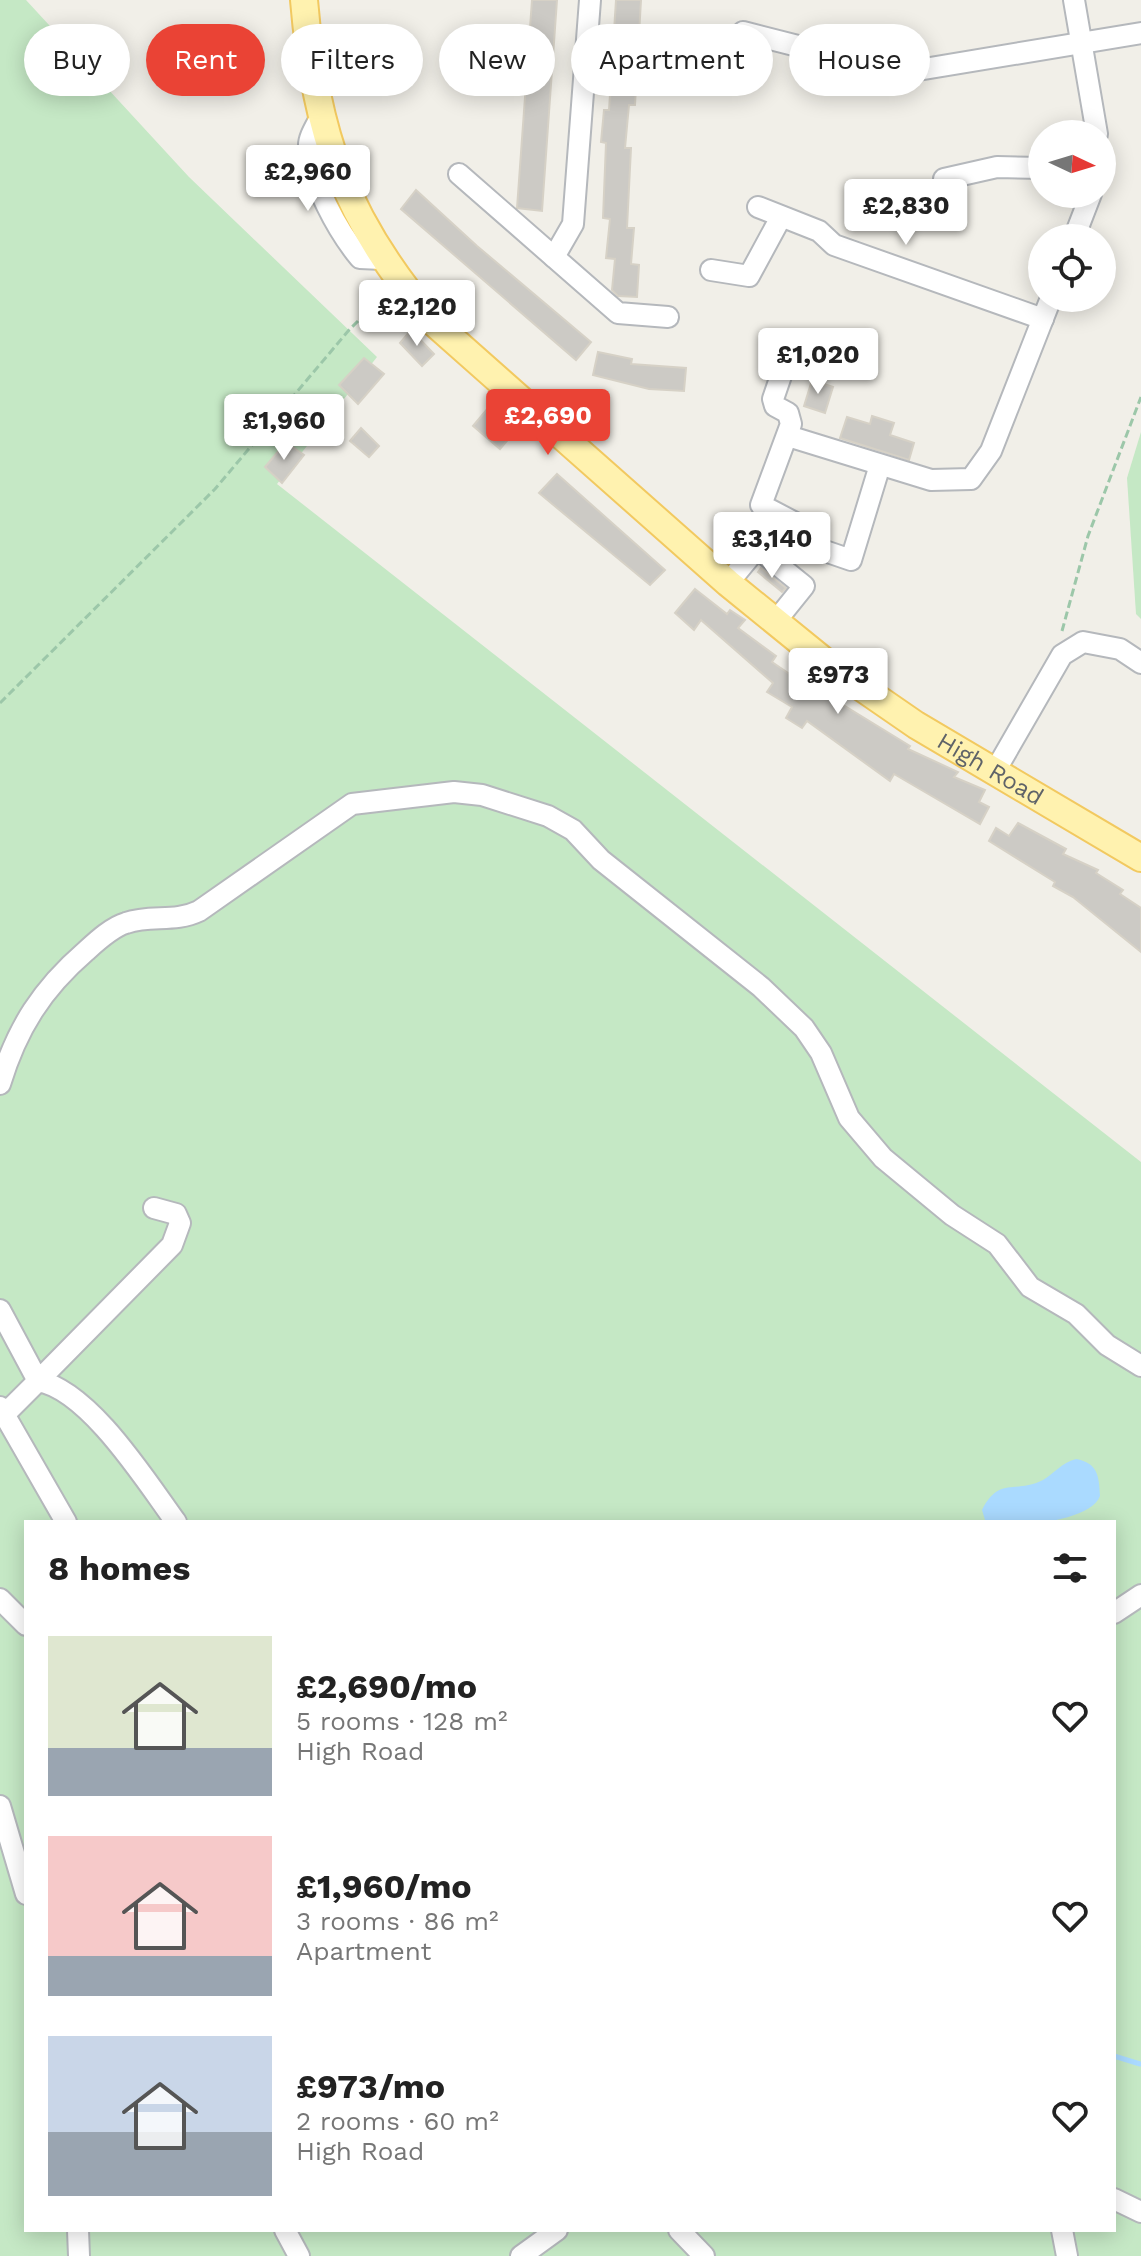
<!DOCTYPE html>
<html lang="en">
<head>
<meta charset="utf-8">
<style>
  body { margin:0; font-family:"Work Sans",sans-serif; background:#f2f2f2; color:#222; height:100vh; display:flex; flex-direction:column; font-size:30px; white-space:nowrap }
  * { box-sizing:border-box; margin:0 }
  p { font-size:26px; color:#767676 }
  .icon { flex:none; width:44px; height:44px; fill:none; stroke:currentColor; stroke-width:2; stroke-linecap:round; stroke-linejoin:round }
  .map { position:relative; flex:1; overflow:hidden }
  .drawer { position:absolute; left:24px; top:1520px; width:1092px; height:712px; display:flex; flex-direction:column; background:#fff; border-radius:0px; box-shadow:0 4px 20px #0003 }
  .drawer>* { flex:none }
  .top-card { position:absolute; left:24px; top:24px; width:1094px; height:72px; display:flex; gap:16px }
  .needle { width:52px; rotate:94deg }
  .fabs { position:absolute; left:1028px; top:120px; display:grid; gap:16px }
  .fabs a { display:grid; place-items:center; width:88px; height:88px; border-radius:50%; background:#fff; box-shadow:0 4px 20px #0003; font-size:40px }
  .price { position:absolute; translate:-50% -68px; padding:0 18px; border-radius:8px; background:#fff; color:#222; font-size:26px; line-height:52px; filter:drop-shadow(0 2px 4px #0008) }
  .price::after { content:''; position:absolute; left:50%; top:48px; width:24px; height:18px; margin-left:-12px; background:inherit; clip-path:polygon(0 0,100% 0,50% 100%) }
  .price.active { background:#ea4335; color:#fff }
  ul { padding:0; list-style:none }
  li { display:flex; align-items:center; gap:24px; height:200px; padding:0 24px }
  li span { display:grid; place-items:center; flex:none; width:224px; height:160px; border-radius:0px; color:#555 }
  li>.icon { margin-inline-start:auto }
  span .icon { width:96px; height:96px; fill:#fffc; stroke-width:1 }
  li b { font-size:34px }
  h2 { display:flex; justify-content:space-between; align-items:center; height:96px; padding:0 24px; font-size:34px }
  .chip { padding:0 28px; border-radius:36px; background:#fff; box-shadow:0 4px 20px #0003; font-size:28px; line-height:72px }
  .chip.active { background:#ea4335; color:#fff }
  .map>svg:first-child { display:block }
  .green { fill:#c5e8c5; fill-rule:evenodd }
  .water { fill:#aadaff }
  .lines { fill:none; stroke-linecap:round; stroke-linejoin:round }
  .stream { stroke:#aadaff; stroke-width:5 }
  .building { fill:#cccac5; stroke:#d6d1c6; stroke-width:2 }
  .minor-casing { stroke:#b5b8bc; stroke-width:24 }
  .major-casing { stroke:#f2c960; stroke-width:30 }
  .path { stroke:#9cc7a9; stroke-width:3; stroke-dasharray:8 4; stroke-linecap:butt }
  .minor { stroke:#fff; stroke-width:20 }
  .major { stroke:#fff2af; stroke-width:26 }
  .labels { text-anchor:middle; stroke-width:8; stroke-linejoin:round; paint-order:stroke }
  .street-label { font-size:24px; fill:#5f6368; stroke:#fff }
</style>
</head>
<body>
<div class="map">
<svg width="1141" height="2256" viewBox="0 0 1141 2256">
  <rect width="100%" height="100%" fill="#f1efe8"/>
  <g class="green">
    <path d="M0,0H26L189,177L377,357L277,484L1141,1162V2256H0ZM26,1522H1114V2230H26Z"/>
    <path d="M1141,432V619L1136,614L1127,478Z"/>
  </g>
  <path class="water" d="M1076,1459C1098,1463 1099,1476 1100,1496C1090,1523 1008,1529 985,1520L982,1510C999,1476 1015,1494 1043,1480C1055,1473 1061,1463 1076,1459Z"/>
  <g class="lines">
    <path class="stream" d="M1114,2056L1140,2064"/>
  </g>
  <g class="building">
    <path d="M532,0H557L542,211L517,208Z"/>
    <path d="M616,0H641L635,105H629L625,148H631L627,228H634L631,264L639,265L637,297L618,296L612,290L615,259L606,258L610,219L603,218L606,143L601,142L604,110H609Z"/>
    <path d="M416,190L477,246L591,342L576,360L401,209Z"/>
    <path d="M411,330L434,354L422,366L400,343Z"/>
    <path d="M598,352L632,359L631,364L686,368L684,391L649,389L593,375Z"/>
    <path d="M364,358L384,374L358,404L339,385Z"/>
    <path d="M812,380L833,387L825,413L804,406Z"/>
    <path d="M489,407L516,430L500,449L473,426Z"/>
    <path d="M872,416L894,423L890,435L914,443L909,460L840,438L847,417L870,424Z"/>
    <path d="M361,428L379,446L369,457L350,441Z"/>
    <path d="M286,442L304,455L282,483L265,467Z"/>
    <path d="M557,474L665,570L650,585L539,493Z"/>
    <path d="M761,568L786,588L782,592L758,572Z"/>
    <path d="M695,589L727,614L730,610L745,620L738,628L776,656L772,662L794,677L802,669L817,680L814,687L910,746L908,749L958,772L954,777L985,790L979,802L989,807L980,824L894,774L890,781L807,721L802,728L786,718L792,707L767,692L773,683L701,620L694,630L675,613Z"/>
    <path d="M1018,823L1066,849L1063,854L1098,870L1096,873L1123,890L1120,894L1141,908V952L1073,897L1053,886L1055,882L989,841L996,828L1009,836Z"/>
  </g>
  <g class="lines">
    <g class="minor-casing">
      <g id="minor">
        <path d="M1074,0L1097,134"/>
        <path d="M743,32L892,70H918L1141,33"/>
        <path d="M320,118C316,126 308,138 309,147C312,184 337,230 360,258L382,259"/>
        <path d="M459,174L618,313L668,317"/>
        <path d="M944,179L997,167L1042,168"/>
        <path d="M758,207L819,231L834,245L1043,319"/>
        <path d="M1074,238L1091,194"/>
        <path d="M554,257L573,224L590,0"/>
        <path d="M711,270L749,276L781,217"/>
        <path d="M786,361L773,399L775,406L788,413L791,424L761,505L803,527"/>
        <path d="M788,436L931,480L971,479L991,451L1051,298"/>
        <path d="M819,549L851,560L880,465"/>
        <path d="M728,583L757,548L804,586L775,622"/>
        <path d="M994,773L1062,655L1083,642L1120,649L1141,663"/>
        <path d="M0,1084C17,1028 42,989 86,951C97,941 112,927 126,923C151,914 174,923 199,911L352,804L454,792L482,795L548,816L573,830L601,860L761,987L804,1028L821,1053L849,1118L883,1158L952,1215L997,1244L1030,1287L1076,1314L1107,1345L1141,1366"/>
        <path d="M0,1310L38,1381L172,1245L180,1223L176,1214L154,1208"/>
        <path d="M0,1407L66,1522"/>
        <path d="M5,1414L38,1381C89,1390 146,1481 176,1522"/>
        <path d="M0,1599L26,1625"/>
        <path d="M1114,1613L1141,1595"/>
        <path d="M0,1806L26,1894"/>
        <path d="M1114,2199L1141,2212"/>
        <path d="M78,2230L79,2256"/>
        <path d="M285,2230L299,2256"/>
        <path d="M679,2230L704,2256"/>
        <path d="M1062,2230L1067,2256"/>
        <path d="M521,2256L557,2230"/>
      </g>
    </g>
    <g class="major-casing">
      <g id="major">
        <path id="s1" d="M304,0C315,133 345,219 432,321L728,583L829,665L916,725L1141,858"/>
      </g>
    </g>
    <g class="path">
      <path d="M1062,631L1088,536L1141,397"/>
      <path d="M0,703L215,489L349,330L384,295"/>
    </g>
    <use href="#minor" class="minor"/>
    <use href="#major" class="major"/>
  </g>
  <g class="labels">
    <g class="street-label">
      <text dy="8" stroke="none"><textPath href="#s1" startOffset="1070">High Road</textPath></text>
    </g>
  </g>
</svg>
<div class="fabs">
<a><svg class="needle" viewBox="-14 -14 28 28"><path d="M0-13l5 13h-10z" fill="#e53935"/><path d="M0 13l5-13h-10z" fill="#767676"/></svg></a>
<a><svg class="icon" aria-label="locate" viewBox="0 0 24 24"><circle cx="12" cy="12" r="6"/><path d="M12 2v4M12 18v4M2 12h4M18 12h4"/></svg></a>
</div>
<b class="price" style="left:308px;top:213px">£2,960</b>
<b class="price" style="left:906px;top:247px">£2,830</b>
<b class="price" style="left:417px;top:348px">£2,120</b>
<b class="price" style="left:818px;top:396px">£1,020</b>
<b class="price active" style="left:548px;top:457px">£2,690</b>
<b class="price" style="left:284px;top:462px">£1,960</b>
<b class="price" style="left:772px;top:580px">£3,140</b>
<b class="price" style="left:838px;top:716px">£973</b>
<div class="top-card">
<a class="chip">Buy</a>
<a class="chip active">Rent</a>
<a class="chip">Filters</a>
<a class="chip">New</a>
<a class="chip">Apartment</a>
<a class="chip">House</a>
</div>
<section class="drawer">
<h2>8 homes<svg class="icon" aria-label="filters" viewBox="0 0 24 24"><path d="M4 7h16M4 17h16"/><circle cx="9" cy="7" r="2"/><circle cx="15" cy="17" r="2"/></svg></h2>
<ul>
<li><span style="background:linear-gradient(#dfe7d0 70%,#9aa5b1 0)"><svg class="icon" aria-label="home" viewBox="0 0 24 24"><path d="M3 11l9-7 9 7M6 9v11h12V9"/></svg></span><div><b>£2,690/mo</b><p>5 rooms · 128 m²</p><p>High Road</p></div><svg class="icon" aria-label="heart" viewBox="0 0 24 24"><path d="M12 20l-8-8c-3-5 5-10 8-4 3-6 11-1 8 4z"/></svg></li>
<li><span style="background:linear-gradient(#f6c9c9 75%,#9aa5b1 0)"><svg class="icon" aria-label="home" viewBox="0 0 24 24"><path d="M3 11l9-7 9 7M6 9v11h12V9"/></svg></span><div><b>£1,960/mo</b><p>3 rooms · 86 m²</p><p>Apartment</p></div><svg class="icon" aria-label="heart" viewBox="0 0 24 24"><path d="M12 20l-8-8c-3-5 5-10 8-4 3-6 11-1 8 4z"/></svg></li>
<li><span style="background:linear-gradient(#c9d6e8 60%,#9aa5b1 0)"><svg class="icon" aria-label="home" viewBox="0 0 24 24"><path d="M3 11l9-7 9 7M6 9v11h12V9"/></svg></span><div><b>£973/mo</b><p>2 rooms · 60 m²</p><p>High Road</p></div><svg class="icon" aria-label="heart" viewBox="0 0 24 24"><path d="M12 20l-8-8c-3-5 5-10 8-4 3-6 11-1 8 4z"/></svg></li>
</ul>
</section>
</div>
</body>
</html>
